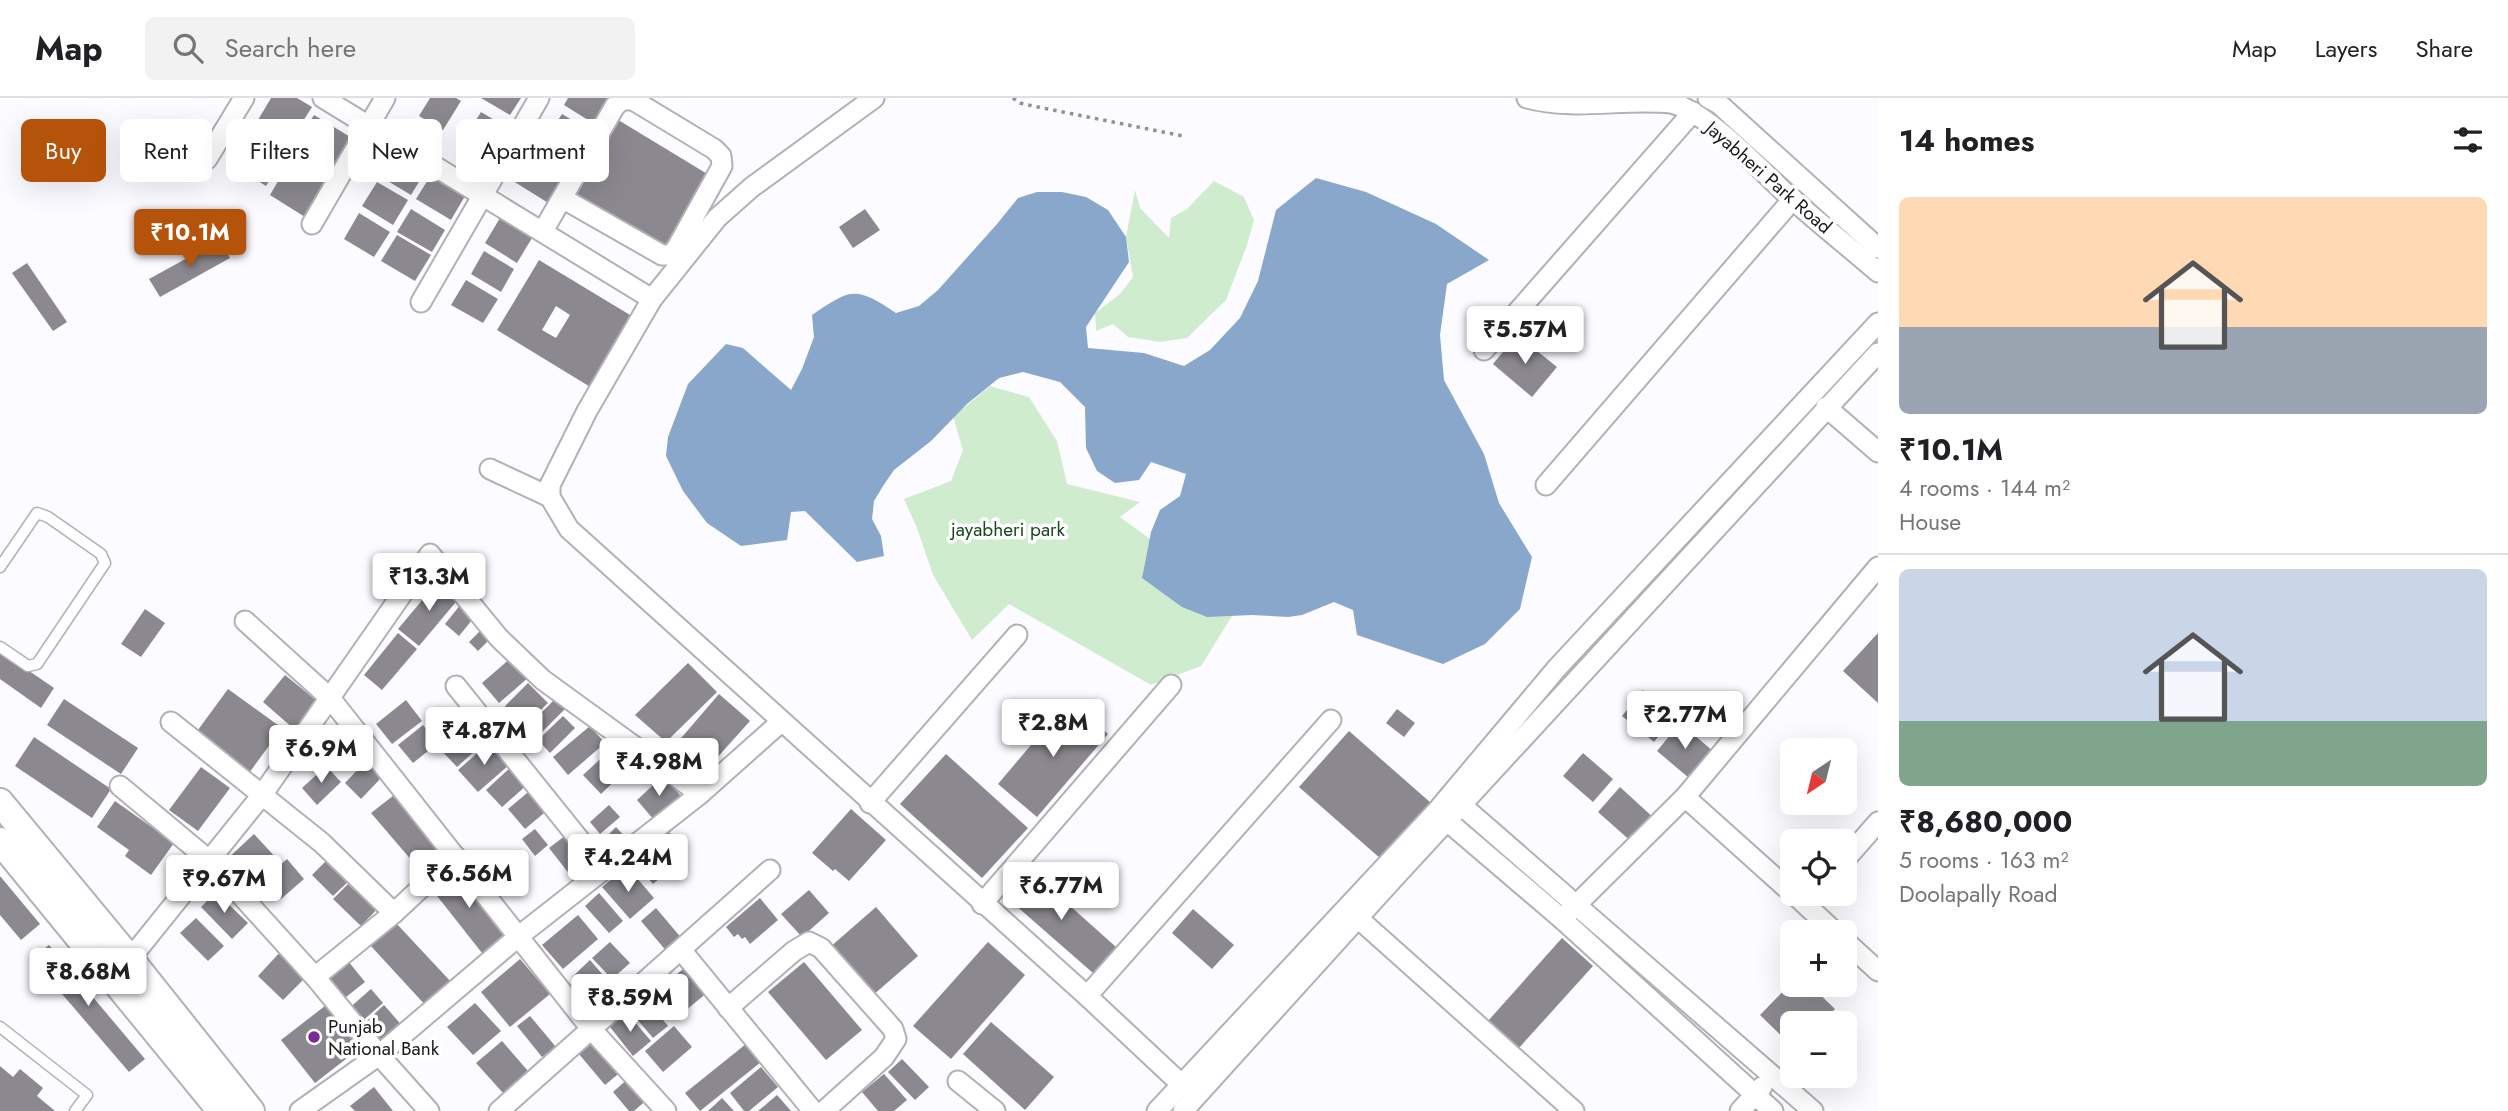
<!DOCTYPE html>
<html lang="en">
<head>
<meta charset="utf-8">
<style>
  body { margin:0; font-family:Jost,sans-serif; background:#f2f2f2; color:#202124; height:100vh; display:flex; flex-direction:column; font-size:26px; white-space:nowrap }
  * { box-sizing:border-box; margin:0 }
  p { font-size:23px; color:#757577 }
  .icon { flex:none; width:38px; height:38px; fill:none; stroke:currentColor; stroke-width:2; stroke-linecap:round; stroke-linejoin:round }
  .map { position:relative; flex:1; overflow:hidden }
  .side { display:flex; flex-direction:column; background:#fff; width:630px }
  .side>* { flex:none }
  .guide { position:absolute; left:21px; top:21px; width:665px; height:63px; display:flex; gap:14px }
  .needle { width:46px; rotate:215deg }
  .buttons { position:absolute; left:1780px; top:640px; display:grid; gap:14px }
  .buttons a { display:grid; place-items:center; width:77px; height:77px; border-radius:10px; background:#fff; box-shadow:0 7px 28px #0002; font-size:35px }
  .price { position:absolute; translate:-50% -60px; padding:0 16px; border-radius:7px; background:#fff; color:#222; font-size:23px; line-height:46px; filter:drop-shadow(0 2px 4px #0008) }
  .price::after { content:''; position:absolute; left:50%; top:42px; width:21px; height:16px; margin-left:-10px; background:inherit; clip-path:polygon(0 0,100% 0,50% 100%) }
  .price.active { background:#b45309; color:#fff }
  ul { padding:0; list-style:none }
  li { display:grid; align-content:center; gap:14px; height:371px; padding:0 21px }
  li+li { border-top:2px solid #e0e0e0 }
  li span { display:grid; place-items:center; height:217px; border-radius:10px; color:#555 }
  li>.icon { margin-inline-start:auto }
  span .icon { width:126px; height:126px; fill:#fffc; stroke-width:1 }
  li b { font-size:30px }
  h2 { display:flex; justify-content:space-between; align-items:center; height:84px; padding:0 21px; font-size:30px }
  .tag { padding:0 24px; border-radius:10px; background:#fff; box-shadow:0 7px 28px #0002; font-size:24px; line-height:63px }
  .tag.active { background:#b45309; color:#fff }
  header { display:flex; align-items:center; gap:42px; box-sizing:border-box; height:98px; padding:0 35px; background:#fff; border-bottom:2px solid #e0e0e0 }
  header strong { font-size:33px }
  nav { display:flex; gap:38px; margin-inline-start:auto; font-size:24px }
  .search { width:490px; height:63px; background:#f2f2f2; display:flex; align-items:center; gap:18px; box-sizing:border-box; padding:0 24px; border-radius:10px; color:#757577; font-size:26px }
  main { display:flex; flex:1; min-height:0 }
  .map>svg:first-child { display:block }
  .green { fill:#cfedce }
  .water { fill:#89a7ca }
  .building { fill:#8b898f; fill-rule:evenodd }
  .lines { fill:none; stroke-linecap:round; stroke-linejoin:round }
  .service-casing { stroke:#b2b0b6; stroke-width:13 }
  .minor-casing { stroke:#b2b0b6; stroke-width:23 }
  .secondary-casing { stroke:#b2b0b6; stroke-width:30 }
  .path { stroke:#908f93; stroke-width:3.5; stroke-dasharray:3.5 5; stroke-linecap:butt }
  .service { stroke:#fff; stroke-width:10 }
  .minor { stroke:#fff; stroke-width:19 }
  .secondary { stroke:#fff; stroke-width:26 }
  .poi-dot { fill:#7b2999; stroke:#fff; stroke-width:2.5 }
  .labels { text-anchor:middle; stroke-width:7; stroke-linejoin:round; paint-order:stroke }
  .street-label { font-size:19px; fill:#19181b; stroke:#fff }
  .park-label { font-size:19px; fill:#18491a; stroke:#fff }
  .poi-label { font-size:19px; fill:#19181b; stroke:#fff; text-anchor:start }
</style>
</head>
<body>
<header>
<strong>Map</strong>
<div class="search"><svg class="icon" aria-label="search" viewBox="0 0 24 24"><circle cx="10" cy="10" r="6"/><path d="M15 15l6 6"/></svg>Search here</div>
<nav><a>Map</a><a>Layers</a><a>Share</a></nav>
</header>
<main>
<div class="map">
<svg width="1878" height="1013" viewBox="0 0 1878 1013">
  <rect width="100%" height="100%" fill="#fcfbff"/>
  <g class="green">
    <path d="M1214,83L1244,99L1254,122L1247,147L1226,202L1187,240L1160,244L1128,239L1113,226L1096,233L1095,215L1120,196L1133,179L1126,139L1135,92L1140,110L1169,140L1171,120L1187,111Z"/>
    <path d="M990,288L1029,299L1057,343L1067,386L1140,404L1120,419L1150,441L1143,474L1232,518L1201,568L1151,587L1009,506L972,542L933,477L917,430L904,401L951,383L963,352L953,319Z"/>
  </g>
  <path class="water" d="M1316,80L1366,94L1436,126L1489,162L1447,186L1440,237L1444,282L1484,356L1499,405L1532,459L1520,511L1485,546L1443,566L1357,537L1353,512L1334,504L1302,517L1288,519L1252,517L1207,519L1182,509L1142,480L1151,434L1160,412L1180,398L1186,376L1151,364L1139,382L1115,385L1097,373L1086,350L1085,309L1060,284L1023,274L999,280L967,306L931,343L894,372L883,388L874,403L872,421L881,438L884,458L857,464L805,413L791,414L787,442L741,448L707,425L683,393L666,358L668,339L688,286L726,246L743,250L791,292L802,271L814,239L812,217C851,190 856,188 896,215L919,208L938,192L997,126L1018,100L1037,94H1062L1086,99L1108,112L1126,139L1129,164L1086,229L1088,250L1144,255L1184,268L1210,252L1240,220L1258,183L1276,112Z"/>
  <g class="building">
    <path d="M271,0H297L312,9L291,42L258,22Z"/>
    <path d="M430,0H456L461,3L443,32L419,18Z"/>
    <path d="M481,0H521L510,17Z"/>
    <path d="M568,0H610L596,27L564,7Z"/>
    <path d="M481,14L503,27L485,57L463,43Z"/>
    <path d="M562,16L592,34L577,58L547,39Z"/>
    <path d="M314,17L352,40L331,75L292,52Z"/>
    <path d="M615,20L709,77L662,152L573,100Z"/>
    <path d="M251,34L286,55L266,88L231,66Z"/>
    <path d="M535,47L572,69L550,106L513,83Z"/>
    <path d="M391,53L425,74L411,97L376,76Z"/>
    <path d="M292,59L328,81L305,119L270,97Z"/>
    <path d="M431,77L465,98L451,122L416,101Z"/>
    <path d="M377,84L408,102L393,127L362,108Z"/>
    <path d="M411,111L445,132L432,154L397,134Z"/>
    <path d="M865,111L880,132L853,150L839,129Z"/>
    <path d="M359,115L390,134L374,159L344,141Z"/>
    <path d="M500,120L532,140L517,165L485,145Z"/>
    <path d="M397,137L431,157L415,183L381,163Z"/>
    <path d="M220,142L230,160L160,199L149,181Z"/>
    <path d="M484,153L514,171L501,194L471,176Z"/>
    <path d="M539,162L635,220L592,290L497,232ZM556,208L570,217L556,240L542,232Z"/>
    <path d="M27,165L67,224L53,233L12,175Z"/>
    <path d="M466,182L498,201L483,225L451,207Z"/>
    <path d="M1517,237L1557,269L1532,299L1493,266Z"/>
    <path d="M439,482L460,499L419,548L398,531Z"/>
    <path d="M461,506L476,517L459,538L445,526Z"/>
    <path d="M145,511L165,525L141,559L121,546Z"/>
    <path d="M482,531L491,540L478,553L469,544Z"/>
    <path d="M398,535L417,551L382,592L364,577Z"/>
    <path d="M1878,535V605L1843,573Z"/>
    <path d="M0,553L54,590L41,610L0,581Z"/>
    <path d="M512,559L529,579L499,605L482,585Z"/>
    <path d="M688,565L717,594L666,644L635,617Z"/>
    <path d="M285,577L317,603L294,631L263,604Z"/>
    <path d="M528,585L548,605L524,628L505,608Z"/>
    <path d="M228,591L282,630L249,675L195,636Z"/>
    <path d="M1643,592L1675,618L1654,644L1622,618Z"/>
    <path d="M719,596L750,623L706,672L676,646Z"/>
    <path d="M557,599L567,609L537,639L527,629Z"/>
    <path d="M64,601L138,650L121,676L47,627Z"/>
    <path d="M406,602L422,623L392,646L376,626Z"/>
    <path d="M1069,602L1108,636L1037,719L998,686Z"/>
    <path d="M1397,611L1415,625L1404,639L1386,625Z"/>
    <path d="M563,618L575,630L550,655L538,642Z"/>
    <path d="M472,623L488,641L457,669L440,651Z"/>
    <path d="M1680,625L1713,653L1689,680L1657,653Z"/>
    <path d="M423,627L438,645L413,665L398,647Z"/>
    <path d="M590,628L605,645L568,677L553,659Z"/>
    <path d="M1349,633L1431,705L1381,761L1299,689Z"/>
    <path d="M34,639L111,691L92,720L15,668Z"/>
    <path d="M490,644L509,667L478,694L458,672Z"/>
    <path d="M608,654L626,672L601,696L583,677Z"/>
    <path d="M1583,655L1613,681L1593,704L1563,678Z"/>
    <path d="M946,656L1028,730L982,780L900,706Z"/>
    <path d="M366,663L382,679L361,701L345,685Z"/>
    <path d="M513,667L529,685L502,709L486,692Z"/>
    <path d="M326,668L341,684L317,707L302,690Z"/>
    <path d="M201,669L230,690L198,733L169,712Z"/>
    <path d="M663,678L681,698L654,722L637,702Z"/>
    <path d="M1620,689L1656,722L1634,746L1598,714Z"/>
    <path d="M533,690L550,710L525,731L508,711Z"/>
    <path d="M398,694L444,752L419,771L371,715Z"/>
    <path d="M115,703L174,745L151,777L125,758L129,752L97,729Z"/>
    <path d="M609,707L620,719L600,736L590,724Z"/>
    <path d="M851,711L886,742L849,783L835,771L833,773L812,755Z"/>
    <path d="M616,729L627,741L609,758L598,747Z"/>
    <path d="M535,731L548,747L535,758L522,741Z"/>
    <path d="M667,732L688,756L653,786L632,762Z"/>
    <path d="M570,734L595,766L574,782L549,750Z"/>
    <path d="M254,736L278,762L250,788L226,762Z"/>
    <path d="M331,758L352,780L333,798L312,777Z"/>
    <path d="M287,761L304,781L281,801L264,781Z"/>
    <path d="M456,768L509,834L482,855L430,789Z"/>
    <path d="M1031,773L1116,849L1093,875L1007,800Z"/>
    <path d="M618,776L636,779L654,800L630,821L602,789Z"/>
    <path d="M0,778L40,826L21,842L0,817Z"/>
    <path d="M361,784L383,805L361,828L333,801L348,786L354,792Z"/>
    <path d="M809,792L829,815L802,839L781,816Z"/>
    <path d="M216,794L248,825L232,841L201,809Z"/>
    <path d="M599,795L623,823L609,835L585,808Z"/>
    <path d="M760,800L778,822L750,846L745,839L742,841L738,836L734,839L726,829Z"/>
    <path d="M876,809L918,858L872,898L829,850Z"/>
    <path d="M656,810L683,842L668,855L641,823Z"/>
    <path d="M1193,811L1234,847L1212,871L1172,835Z"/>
    <path d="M578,817L598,841L563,871L542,847Z"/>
    <path d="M196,820L224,848L208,863L180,835Z"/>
    <path d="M395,824L453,886L428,910L370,847Z"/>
    <path d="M1562,840L1593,868L1518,951L1488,923Z"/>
    <path d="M610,844L630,865L612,881L592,860Z"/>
    <path d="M988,844L1025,877L951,961L913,928Z"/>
    <path d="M49,847L145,961L129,974L32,861Z"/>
    <path d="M282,852L308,877L283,902L258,878Z"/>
    <path d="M520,861L550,896L510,929L481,894Z"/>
    <path d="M590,862L609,884L591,900L572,879Z"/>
    <path d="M348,863L365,884L341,903L324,882Z"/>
    <path d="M804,864L862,932L826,962L768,894Z"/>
    <path d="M687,868L708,894L674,922L652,896Z"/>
    <path d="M1792,884V887H1810L1835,911L1820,926H1792V948L1760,917Z"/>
    <path d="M371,891L383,905L359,926L347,912Z"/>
    <path d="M645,900L668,928L653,940L630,913Z"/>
    <path d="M330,904L364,947L315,985L281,942Z"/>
    <path d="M475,905L501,933L473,957L447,929Z"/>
    <path d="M384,907L405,931L380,953L359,930Z"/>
    <path d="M627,915L651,943L633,958L610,929Z"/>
    <path d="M530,918L556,949L542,959L517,928Z"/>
    <path d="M991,924L1054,979L1025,1012L963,956Z"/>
    <path d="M674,928L692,949L663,974L645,953Z"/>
    <path d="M595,940L623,972L605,987L578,955Z"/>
    <path d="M502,943L528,973L503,995L476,965Z"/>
    <path d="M746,946L761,964L700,1013L685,995Z"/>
    <path d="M902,961L929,989L915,1002L888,974Z"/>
    <path d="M0,968L13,979L20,971L43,990L37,998L55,1013H0Z"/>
    <path d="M761,969L778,989L749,1013H744L730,995Z"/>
    <path d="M884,976L907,1002L894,1013H878L862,994Z"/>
    <path d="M631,978L650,999L634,1013H629L613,994Z"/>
    <path d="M374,989L393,1013H355L350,1008Z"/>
    <path d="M777,997L791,1013H758Z"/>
    <path d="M722,1000L734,1013H708Z"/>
  </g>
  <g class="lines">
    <g class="service-casing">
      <g id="service">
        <path d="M0,469L37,415L48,419L101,456L105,465L37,566L28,568L0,549"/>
        <path d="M0,929L87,997L75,1013"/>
      </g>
    </g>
    <g class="minor-casing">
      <g id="minor">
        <path d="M323,0L652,201"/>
        <path d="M874,0L752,89L717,120L652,201L587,313L550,387V399L569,431L1087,898L1195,999"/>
        <path d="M1527,0C1575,13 1623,0 1671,5C1707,13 1762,74 1792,101C1820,126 1849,149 1878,174"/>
        <path d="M1708,0L1719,6L1878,150"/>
        <path d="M207,61L244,0"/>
        <path d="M312,126L385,0"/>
        <path d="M543,133L615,8L622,2H633L714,51L721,58L722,68L675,153L669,157H662L562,100"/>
        <path d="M421,204L539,0"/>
        <path d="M1484,252L1693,14"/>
        <path d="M1826,309L1878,354"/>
        <path d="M490,371L550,399"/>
        <path d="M1546,387L1793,101"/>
        <path d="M245,523L330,600L592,932L666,1013"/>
        <path d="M456,588L603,771"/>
        <path d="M171,624L322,745L394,815"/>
        <path d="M120,688L210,763L315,879L379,957L429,1013"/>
        <path d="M1452,699L1813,1013"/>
        <path d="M1685,699L1792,795"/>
        <path d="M870,705L1017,537"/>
        <path d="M1439,716L1562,821L1773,1013"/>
        <path d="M1844,763L1878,724"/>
        <path d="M1794,796L1836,835"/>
        <path d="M982,806L1171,587"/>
        <path d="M1350,813L1574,1013"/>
        <path d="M1562,821L1685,699L1878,469"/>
        <path d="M1844,842L1878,873"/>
        <path d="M682,853L813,1013"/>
        <path d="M130,861L262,697L430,456L499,540L543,582L700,696"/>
        <path d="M315,879L394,815L455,758"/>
        <path d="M1087,898L1331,622"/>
        <path d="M728,910L794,853L809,844L821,850L893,931L896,941L884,959L824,1013"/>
        <path d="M958,983L995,1013"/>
        <path d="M300,1013L379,957L519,838L700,696L781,624"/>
        <path d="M499,1013L770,772"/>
        <path d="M1157,1013L1436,714L1557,570L1878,225"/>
        <path d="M1183,1013L1393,781L1878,255"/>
        <path d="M1740,1013L1762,989"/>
      </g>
    </g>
    <g class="secondary-casing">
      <g id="secondary">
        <path d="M0,704L130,861L251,1013"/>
        <path d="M0,743L221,1013"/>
      </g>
    </g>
    <path class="path" d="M1013,0L1020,5L1033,8L1183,38"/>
    <use href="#service" class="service"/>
    <use href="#minor" class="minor"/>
    <use href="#secondary" class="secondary"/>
  </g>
  <circle class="poi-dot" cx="314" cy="939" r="7"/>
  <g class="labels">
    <g class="street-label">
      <text transform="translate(1769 79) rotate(41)" y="7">Jayabheri Park Road</text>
    </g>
    <g class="park-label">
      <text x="1008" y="438">jayabheri park</text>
    </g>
    <g class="poi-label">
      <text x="328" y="935">Punjab<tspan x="328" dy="22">National Bank</tspan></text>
    </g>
  </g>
</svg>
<div class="buttons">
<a><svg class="needle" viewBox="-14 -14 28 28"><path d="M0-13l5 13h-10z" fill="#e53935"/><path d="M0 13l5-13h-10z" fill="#757577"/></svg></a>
<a><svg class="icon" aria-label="locate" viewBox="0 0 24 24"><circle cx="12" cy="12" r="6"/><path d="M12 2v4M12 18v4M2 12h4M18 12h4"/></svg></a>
<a>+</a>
<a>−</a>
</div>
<b class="price active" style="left:190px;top:171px">₹10.1M</b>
<b class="price" style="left:1525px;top:268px">₹5.57M</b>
<b class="price" style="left:429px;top:515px">₹13.3M</b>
<b class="price" style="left:1685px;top:653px">₹2.77M</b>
<b class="price" style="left:1053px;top:661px">₹2.8M</b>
<b class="price" style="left:484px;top:669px">₹4.87M</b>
<b class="price" style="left:321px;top:687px">₹6.9M</b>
<b class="price" style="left:659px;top:700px">₹4.98M</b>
<b class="price" style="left:628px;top:796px">₹4.24M</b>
<b class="price" style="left:469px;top:812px">₹6.56M</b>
<b class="price" style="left:224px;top:817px">₹9.67M</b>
<b class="price" style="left:1061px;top:824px">₹6.77M</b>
<b class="price" style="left:88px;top:910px">₹8.68M</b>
<b class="price" style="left:630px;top:936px">₹8.59M</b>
<div class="guide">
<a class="tag active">Buy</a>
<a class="tag">Rent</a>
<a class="tag">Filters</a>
<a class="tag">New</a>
<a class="tag">Apartment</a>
</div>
</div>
<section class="side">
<h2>14 homes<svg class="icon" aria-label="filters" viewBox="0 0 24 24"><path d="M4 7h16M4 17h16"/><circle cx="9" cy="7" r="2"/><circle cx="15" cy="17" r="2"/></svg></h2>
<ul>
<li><span style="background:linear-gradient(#ffd9b3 60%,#9aa5b1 0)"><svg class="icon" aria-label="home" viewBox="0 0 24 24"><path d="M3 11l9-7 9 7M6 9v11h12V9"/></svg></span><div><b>₹10.1M</b><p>4 rooms · 144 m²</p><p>House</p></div></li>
<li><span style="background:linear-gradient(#c9d6e8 70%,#7fa58c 0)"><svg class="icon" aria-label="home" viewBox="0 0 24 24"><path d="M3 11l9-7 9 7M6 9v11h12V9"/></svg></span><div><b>₹8,680,000</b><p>5 rooms · 163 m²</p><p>Doolapally Road</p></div></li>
</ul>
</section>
</main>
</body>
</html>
